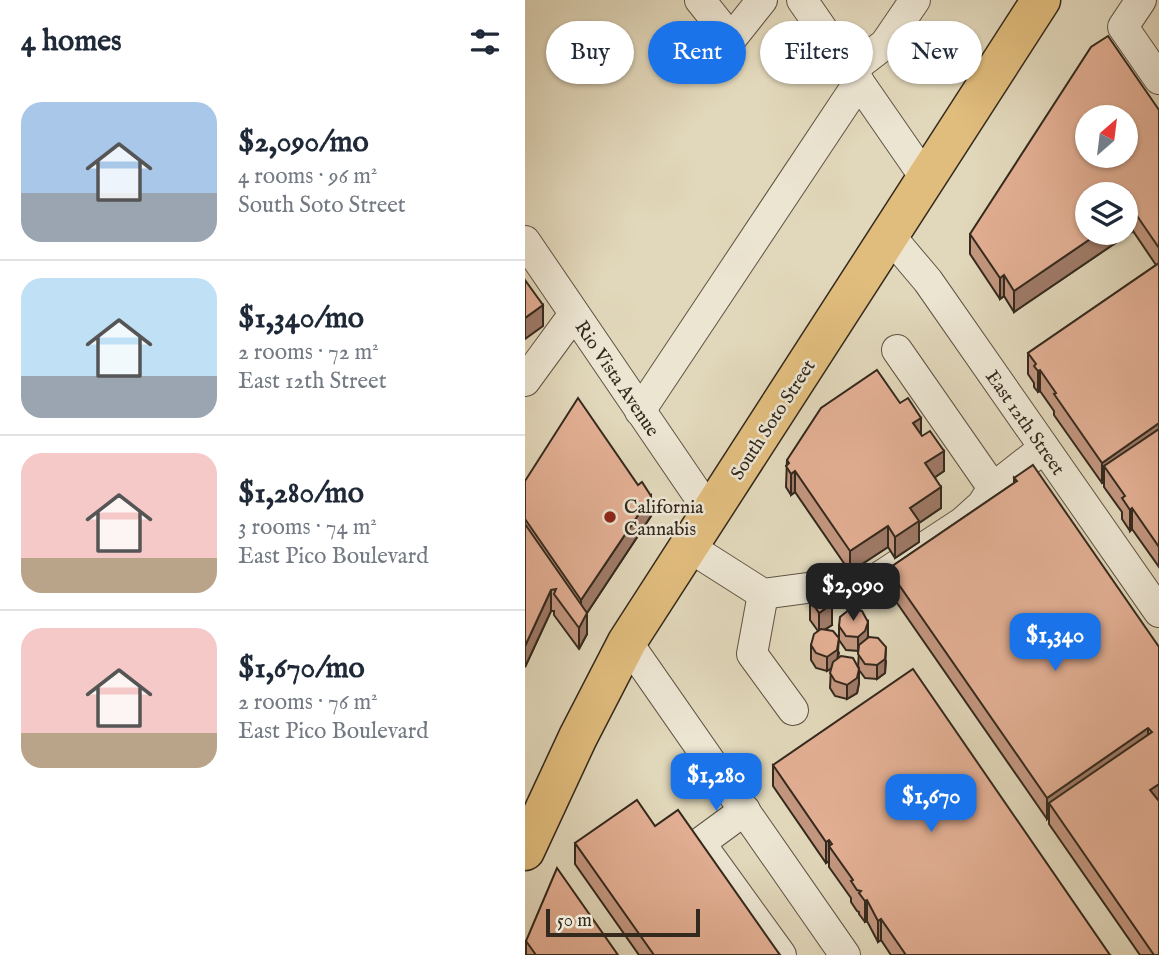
<!DOCTYPE html>
<html lang="en">
<head>
<meta charset="utf-8">
<style>
  body { margin:0; font-family:"IM FELL English",serif; background:#f2f2f3; color:#1f2937; height:100vh; display:flex; flex-direction:column; font-size:26px; white-space:nowrap }
  * { box-sizing:border-box; margin:0 }
  p { font-size:23px; color:#747a83 }
  .icon { flex:none; width:38px; height:38px; fill:none; stroke:currentColor; stroke-width:2; stroke-linecap:round; stroke-linejoin:round }
  .map { position:relative; flex:1; overflow:hidden }
  .drawer { display:flex; flex-direction:column; background:#fff; width:525px }
  .drawer>* { flex:none }
  .hud { position:absolute; left:21px; top:21px; width:508px; height:63px; display:flex; gap:14px }
  .needle { width:46px; rotate:28deg }
  .tools { position:absolute; left:550px; top:105px; display:grid; gap:14px }
  .tools a { display:grid; place-items:center; width:63px; height:63px; border-radius:50%; background:#fff; box-shadow:0 2px 5px #0004; font-size:35px }
  .scale { position:absolute; left:21px; bottom:18px; width:154px; box-sizing:border-box; padding-left:7px; border:4px solid #34291d; border-top:0; font-size:19px; line-height:24px; white-space:nowrap; color:#34291d; -webkit-text-stroke:5px #ece5d2; paint-order:stroke }
  .price { position:absolute; translate:-50% -60px; padding:0 16px; border-radius:14px; background:#1a73e8; color:#fff; font-size:23px; line-height:46px; filter:drop-shadow(0 2px 4px #0008) }
  .price::after { content:''; position:absolute; left:50%; top:42px; width:21px; height:16px; margin-left:-10px; background:inherit; clip-path:polygon(0 0,100% 0,50% 100%) }
  .price.active { background:#222; color:#fff }
  ul { padding:0; list-style:none }
  li { display:flex; align-items:center; gap:21px; height:175px; padding:0 21px }
  li+li { border-top:2px solid #e0e1e3 }
  li span { display:grid; place-items:center; flex:none; width:196px; height:140px; border-radius:21px; color:#555 }
  li>.icon { margin-inline-start:auto }
  span .icon { width:84px; height:84px; fill:#fffc; stroke-width:1 }
  li b { font-size:30px }
  h2 { display:flex; justify-content:space-between; align-items:center; height:84px; padding:0 21px; font-size:30px }
  .chip { padding:0 24px; border-radius:32px; background:#fff; box-shadow:0 2px 5px #0004; font-size:24px; line-height:63px }
  .chip.active { background:#1a73e8; color:#fff }
  main { display:flex; flex:1; min-height:0 }
  .map>svg:first-child { display:block }
  .lines { fill:none; stroke-linecap:round; stroke-linejoin:round }
  .minor-casing { stroke:#5f5444; stroke-width:32 }
  .major-casing { stroke:#34291d; stroke-width:41 }
  .minor { stroke:#ece5d2; stroke-width:30 }
  .major { stroke:#e0bc7d; stroke-width:38 }
  .wall { fill:#c3967f; stroke:#34291d; stroke-width:2 }
  .shaded-wall { fill:#9f7a68; stroke:#34291d; stroke-width:2 }
  .building { fill:#e3af94; stroke:#34291d; stroke-width:2; fill-rule:evenodd }
  .poi-dot { fill:#8f2418; stroke:#ece5d2; stroke-width:2.5 }
  .labels { text-anchor:middle; stroke-width:5; stroke-linejoin:round; paint-order:stroke }
  .street-label { font-size:19px; fill:#34291d; stroke:#ece5d2 }
  .poi-label { font-size:19px; fill:#34291d; stroke:#ece5d2; text-anchor:start }
</style>
</head>
<body>
<main>
<section class="drawer">
<h2>4 homes<svg class="icon" aria-label="filters" viewBox="0 0 24 24"><path d="M4 7h16M4 17h16"/><circle cx="9" cy="7" r="2"/><circle cx="15" cy="17" r="2"/></svg></h2>
<ul>
<li><span style="background:linear-gradient(#a9c7e8 65%,#9aa5b1 0)"><svg class="icon" aria-label="home" viewBox="0 0 24 24"><path d="M3 11l9-7 9 7M6 9v11h12V9"/></svg></span><div><b>$2,090/mo</b><p>4 rooms · 96 m²</p><p>South Soto Street</p></div></li>
<li><span style="background:linear-gradient(#bfe0f5 70%,#9aa5b1 0)"><svg class="icon" aria-label="home" viewBox="0 0 24 24"><path d="M3 11l9-7 9 7M6 9v11h12V9"/></svg></span><div><b>$1,340/mo</b><p>2 rooms · 72 m²</p><p>East 12th Street</p></div></li>
<li><span style="background:linear-gradient(#f6c9c9 75%,#b9a48a 0)"><svg class="icon" aria-label="home" viewBox="0 0 24 24"><path d="M3 11l9-7 9 7M6 9v11h12V9"/></svg></span><div><b>$1,280/mo</b><p>3 rooms · 74 m²</p><p>East Pico Boulevard</p></div></li>
<li><span style="background:linear-gradient(#f6c9c9 75%,#b9a48a 0)"><svg class="icon" aria-label="home" viewBox="0 0 24 24"><path d="M3 11l9-7 9 7M6 9v11h12V9"/></svg></span><div><b>$1,670/mo</b><p>2 rooms · 76 m²</p><p>East Pico Boulevard</p></div></li>
</ul>
</section>
<div class="map">
<svg width="634" height="955" viewBox="0 0 634 955">
  <rect width="100%" height="100%" fill="#e1d7ba"/>
  <filter id="stains"><feTurbulence type="fractalNoise" baseFrequency=".00286" numOctaves="4"/><feColorMatrix values="0 0 0 0 .2 0 0 0 0 .09 0 0 0 0 .02 0 0 0 .5 -.17"/></filter>
  <radialGradient id="worn" r=".72"><stop offset=".6" stop-color="#630" stop-opacity="0"/><stop offset="1" stop-color="#630" stop-opacity=".3"/></radialGradient>
  <g class="lines">
    <g class="minor-casing">
      <g id="minor">
        <path d="M175,0L206,39L237,0"/>
        <path d="M277,0L401,179"/>
        <path d="M616,0L598,27L634,79"/>
        <path d="M326,70L360,44L390,0"/>
        <path d="M365,236L403,281L634,612"/>
        <path d="M0,241L186,514"/>
        <path d="M372,350L468,488L519,448"/>
        <path d="M0,381L49,314"/>
        <path d="M115,411L334,82"/>
        <path d="M164,547L238,594L297,586L333,591L438,522L457,505L468,488"/>
        <path d="M238,594L227,654L268,710"/>
        <path d="M102,642L320,955"/>
        <path d="M220,810L175,843L256,955"/>
      </g>
    </g>
    <g class="major-casing">
      <path id="major" d="M0,851L53,737L102,642L516,0"/>
    </g>
    <use href="#minor" class="minor"/>
    <use href="#major" class="major"/>
  </g>
  <g class="wall">
    <path d="M634,110V567L607,529L605,531L597,519V512L579,487V482L577,483L529,415V411L515,391L513,392L509,387V383L503,374V353L631,265L608,231L489,312L479,296L475,299L445,254V234Z"/>
    <path d="M396,435L419,471L410,477L416,508L394,523V542L370,558L363,547L325,572L270,492L266,495L261,487L262,460Z"/>
    <path d="M489,478L634,647V955H615L524,824V817L522,819L363,590V569L489,483Z"/>
    <path d="M0,481L126,516L62,613V634L54,649L29,615V611H26L0,667Z"/>
    <path d="M285,599L307,625L301,629L314,653L313,658L333,668L334,651L321,650L314,640V626L343,636L342,639L361,661L360,673L352,679L340,678L334,670V683L332,693L322,699L310,696L305,688L306,668L302,671L291,668L286,660V645L293,631L285,620Z"/>
    <path d="M248,765L585,955H366L356,940L353,942L342,921L340,922L334,914V912L332,911L326,902V898L304,867V861L301,863L248,786Z"/>
    <path d="M130,826L255,955H114L50,864V843Z"/>
    <path d="M1,941L93,955H1Z"/>
  </g>
  <g class="shaded-wall">
    <path d="M608,210V231L489,312V291L574,233H600V215Z"/>
    <path d="M479,275V296L475,299V278Z"/>
    <path d="M18,305V326L0,339V318Z"/>
    <path d="M515,370V391L513,392V371Z"/>
    <path d="M396,418V438L388,423Z"/>
    <path d="M634,423V444L579,466V482L577,483V463Z"/>
    <path d="M419,451V471L400,484V463Z"/>
    <path d="M270,471V492L266,495V474Z"/>
    <path d="M416,487V508L394,523V542L370,558V537L385,508Z"/>
    <path d="M126,496V516L62,613V634L54,649V628L56,621V600Z"/>
    <path d="M607,508V529L605,531V510Z"/>
    <path d="M363,526V547L325,572V551Z"/>
    <path d="M26,590V611L0,667V646Z"/>
    <path d="M307,604V625L294,633V613Z"/>
    <path d="M343,622V636L340,645L333,651V637Z"/>
    <path d="M314,638L312,665L302,671V657Z"/>
    <path d="M361,647L360,673L352,679V665Z"/>
    <path d="M334,669V683L332,693L322,699V685Z"/>
    <path d="M623,728V749L524,803V817L522,819V798Z"/>
    <path d="M634,784V805L625,790Z"/>
    <path d="M304,840V861L301,863V842Z"/>
    <path d="M342,900V921L340,922V901Z"/>
    <path d="M356,919V940L353,942V921Z"/>
  </g>
  <g class="building">
    <path d="M583,36L634,110V248L608,210L600,215V194H562V233H574L489,291L479,275L475,278L445,234L566,47ZM562,117H600V156H562Z"/>
    <path d="M634,263V423L577,463L529,394L531,393L515,370L513,371L509,366L511,364L503,353Z"/>
    <path d="M0,280L18,305L0,318Z"/>
    <path d="M352,370L375,403L383,398L396,418L388,423L397,436L405,431L419,451L400,463L416,487L385,508L394,521L370,537L363,526L325,551L270,471L266,474L261,466L264,463L262,460L296,408Z"/>
    <path d="M53,398L113,485L117,482L126,496L56,600L0,519V481Z"/>
    <path d="M634,429V547L607,508L605,510L597,498L600,496L579,466Z"/>
    <path d="M508,465L634,647V784L625,790L634,801V955H629L524,803L627,732L623,728L522,798L363,569L492,481L489,478Z"/>
    <path d="M0,524L62,613L54,628L29,594L31,589L26,590L0,646Z"/>
    <path d="M298,590L307,604L294,613L285,599Z"/>
    <path d="M325,609L337,611L343,622L340,631L333,637L321,636L314,626L315,617Z"/>
    <path d="M296,629L308,631L314,638L312,650L302,657L291,653L286,645L289,634Z"/>
    <path d="M344,637L353,638L361,647L360,659L352,665L340,664L333,654L334,645Z"/>
    <path d="M316,656L328,658L334,669L332,678L322,685L310,681L305,673L308,662Z"/>
    <path d="M388,669L585,955H381L356,919L353,921L342,900L340,901L334,893L336,891L332,890L326,881L328,880L304,846L307,844L304,840L301,842L248,765Z"/>
    <path d="M112,800L130,826L153,810L255,955H129L50,843Z"/>
    <path d="M32,868L93,955H11L1,941Z"/>
  </g>
  <circle class="poi-dot" cx="85" cy="517" r="7"/>
  <g class="labels">
    <g class="street-label">
      <text transform="translate(93 378) rotate(56)" y="7">Rio Vista Avenue</text>
      <text transform="translate(247 419) rotate(-57)" y="7">South Soto Street</text>
      <text transform="translate(501 422) rotate(55)" y="7">East 12th Street</text>
    </g>
    <g class="poi-label">
      <text x="99" y="513">California<tspan x="99" dy="22">Cannabis</tspan></text>
    </g>
  </g>
  <rect width="100%" height="100%" filter="url(#stains)"/>
  <rect width="100%" height="100%" fill="url(#worn)"/>
</svg>
<div class="tools">
<a><svg class="needle" viewBox="-14 -14 28 28"><path d="M0-13l5 13h-10z" fill="#e53935"/><path d="M0 13l5-13h-10z" fill="#747a83"/></svg></a>
<a><svg class="icon" aria-label="layers" viewBox="0 0 24 24"><path d="M12 4l9 5-9 5-9-5zM3 14l9 5 9-5"/></svg></a>
</div>
<div class="scale">50 m</div>
<b class="price active" style="left:328px;top:623px">$2,090</b>
<b class="price" style="left:530px;top:673px">$1,340</b>
<b class="price" style="left:191px;top:813px">$1,280</b>
<b class="price" style="left:406px;top:834px">$1,670</b>
<div class="hud">
<a class="chip">Buy</a>
<a class="chip active">Rent</a>
<a class="chip">Filters</a>
<a class="chip">New</a>
</div>
</div>
</main>
</body>
</html>
